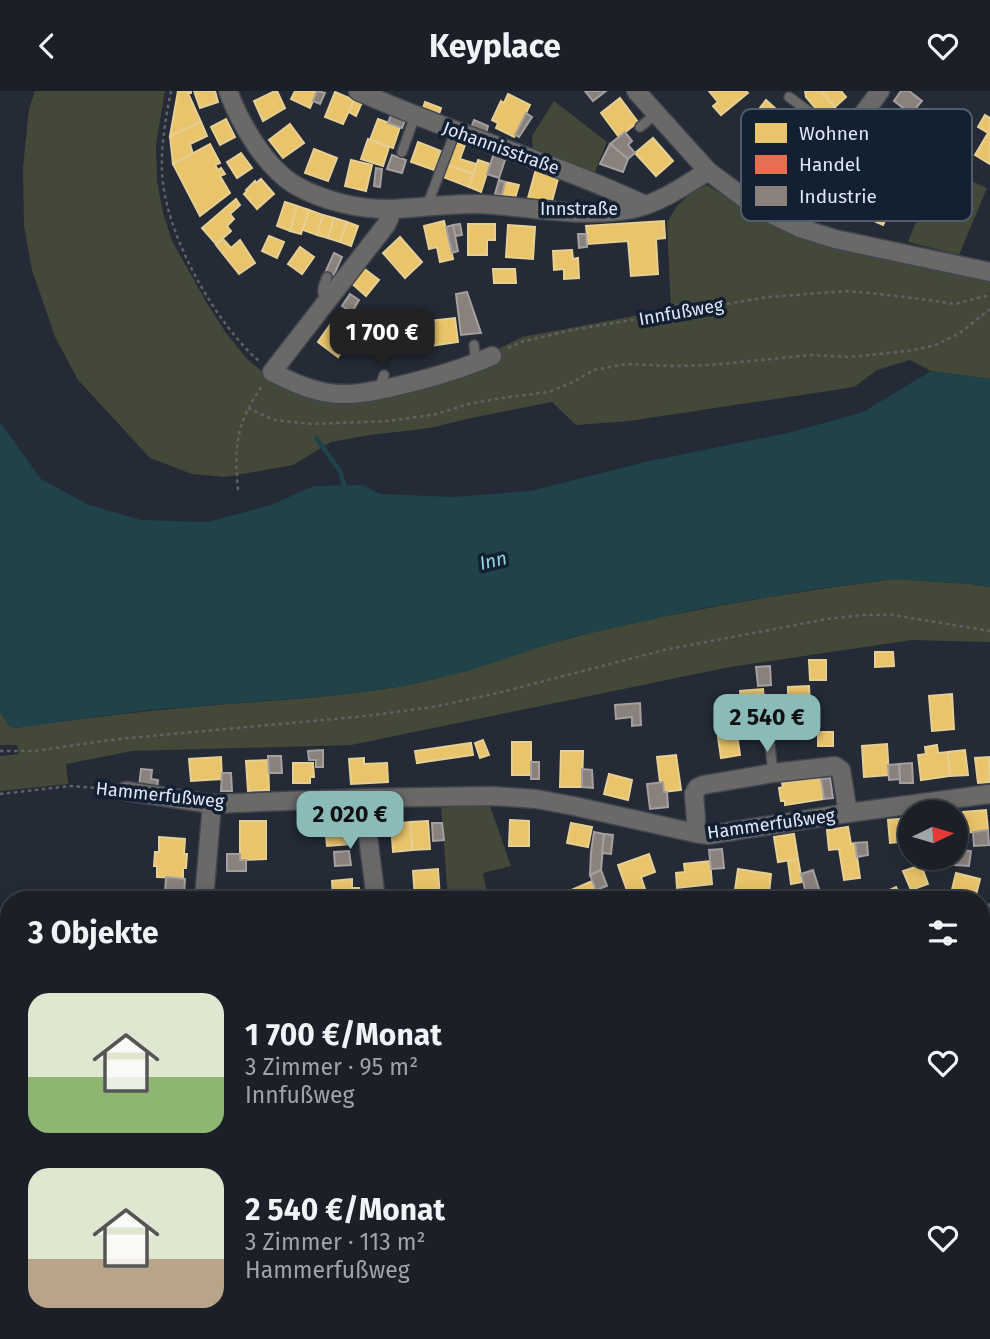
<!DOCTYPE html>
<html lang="de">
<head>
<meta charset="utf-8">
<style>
  body { margin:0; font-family:"Fira Sans",sans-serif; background:#242830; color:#f1f3f6; height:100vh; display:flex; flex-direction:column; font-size:26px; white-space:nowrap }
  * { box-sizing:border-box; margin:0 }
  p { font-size:23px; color:#a0a3a8 }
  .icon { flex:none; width:38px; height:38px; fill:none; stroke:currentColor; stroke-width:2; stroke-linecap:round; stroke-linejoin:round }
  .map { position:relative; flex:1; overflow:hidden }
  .drawer { position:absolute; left:0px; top:800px; width:990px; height:450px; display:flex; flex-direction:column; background:#1b2028; border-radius:28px 28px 0 0; box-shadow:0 4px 18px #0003,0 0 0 2px #393e45 }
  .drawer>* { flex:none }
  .needle { width:46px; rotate:85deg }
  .fabs { position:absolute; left:898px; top:709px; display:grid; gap:14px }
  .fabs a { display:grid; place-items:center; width:70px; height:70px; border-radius:50%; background:#1b2028; box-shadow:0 4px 18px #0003,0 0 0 2px #393e45; font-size:35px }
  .price { position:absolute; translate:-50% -60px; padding:0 16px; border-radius:14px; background:#8bbbb9; color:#111; font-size:23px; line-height:46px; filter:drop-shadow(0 2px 4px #0008) }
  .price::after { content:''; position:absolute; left:50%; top:42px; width:21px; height:16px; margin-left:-10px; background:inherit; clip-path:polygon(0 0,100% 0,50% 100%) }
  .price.selected { background:#222; color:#fff }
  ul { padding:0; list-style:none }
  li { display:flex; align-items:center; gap:21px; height:175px; padding:0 28px }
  li span { display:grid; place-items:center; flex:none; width:196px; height:140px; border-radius:21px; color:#555 }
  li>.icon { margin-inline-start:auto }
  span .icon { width:84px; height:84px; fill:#fffc; stroke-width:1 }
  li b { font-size:30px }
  h2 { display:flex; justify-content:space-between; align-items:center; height:84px; padding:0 28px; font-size:30px }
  header { display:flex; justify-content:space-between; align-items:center; height:91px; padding:0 28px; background:#1b2028; font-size:32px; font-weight:700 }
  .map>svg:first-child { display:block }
  .green { fill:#444839 }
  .water { fill:#1f4348 }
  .homes { fill:#e9c46a; stroke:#e6cf94; stroke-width:2 }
  .shops { fill:#e76f51; stroke:#e59382; stroke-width:2 }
  .industry { fill:#8a817c; stroke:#a4a0a0; stroke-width:2 }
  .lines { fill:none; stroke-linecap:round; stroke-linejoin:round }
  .stream { stroke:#1f4348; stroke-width:4.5 }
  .lane-casing { stroke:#40464f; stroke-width:12 }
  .street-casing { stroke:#40464f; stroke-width:21 }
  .secondary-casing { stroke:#40464f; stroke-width:30 }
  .path { stroke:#606164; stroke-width:2.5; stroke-dasharray:3.5 3.5; stroke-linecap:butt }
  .lane { stroke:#6b6868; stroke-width:9 }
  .street { stroke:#6b6868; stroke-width:18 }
  .secondary { stroke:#626264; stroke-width:26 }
  .labels { text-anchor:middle; stroke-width:7; stroke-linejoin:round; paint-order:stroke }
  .street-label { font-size:18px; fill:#dfe8f5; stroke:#132032 }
  .water-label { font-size:19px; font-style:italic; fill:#8fd8e1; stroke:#132032 }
  .key { fill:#132032; stroke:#505c6c; stroke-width:2 }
  .key-label { font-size:19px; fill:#dfe8f5 }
</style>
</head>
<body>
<header><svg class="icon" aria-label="back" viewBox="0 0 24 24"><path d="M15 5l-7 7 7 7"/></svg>Keyplace<svg class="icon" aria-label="heart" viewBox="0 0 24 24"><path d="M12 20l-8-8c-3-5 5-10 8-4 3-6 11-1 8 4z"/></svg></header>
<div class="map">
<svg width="990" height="1248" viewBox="0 0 990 1248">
  <rect width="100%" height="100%" fill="#242b36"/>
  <g class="green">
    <path d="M35,0H165L156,53L157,90L163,122L172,150L208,214L226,242L247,268L270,287L316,304L433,291L522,246L671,218L667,131L677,115L697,96L707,94L762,129L811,147L862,161L990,191V288L931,280L910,269L877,279L854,296L629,330L576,334L552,311L471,327L430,337L370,344L331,351L293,374L225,386L192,383L150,367L78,289L55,246L32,179L24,135L23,76L29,18Z"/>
    <path d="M554,10L607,51L594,83L533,63L532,45Z"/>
    <path d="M938,75L987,97L959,164L908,151Z"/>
    <path d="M894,488L970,493L990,496V551L912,549L730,576L351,654L132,660L66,673L68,693L0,700V665L19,663L17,654H0V621L10,635L14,637C73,629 133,621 193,616C263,610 334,607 403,595C461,584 515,561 571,547C677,520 785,502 894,488Z"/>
    <path d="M489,712L511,775L483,782L488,808H448L441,713Z"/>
    <path d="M391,1241H567L570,1248H393Z"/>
  </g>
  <path class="water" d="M931,280L990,288V496L970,493L894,488L816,498L703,517L568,547L468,580L404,595L339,604L150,619L14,637L10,635L0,621V331L41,388L89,414L141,429L208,431L271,414L314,395L363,394L380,403L454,406L531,400L645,371L788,342L863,321Z"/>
  <g class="homes">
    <path d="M178,0H191V2H188L201,31L170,45Z"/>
    <path d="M194,0H215L218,11L200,17Z"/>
    <path d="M275,0H277L285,17L263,30L254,10Z"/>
    <path d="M295,0H317L310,17L291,8Z"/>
    <path d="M709,0H746L748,2L721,24L713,15L718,11Z"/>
    <path d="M805,0H821L835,16L823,26L806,6Z"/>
    <path d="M821,0H841L846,6L835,16Z"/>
    <path d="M335,1L354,9L343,33L325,26Z"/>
    <path d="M508,3L530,14L514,46L496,37L498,32L492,29L501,10L504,12Z"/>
    <path d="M355,5L363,9L356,25L349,21Z"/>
    <path d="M620,7L638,31L619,46L601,22Z"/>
    <path d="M766,9L775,17L771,22L782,30L772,44L769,41L759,54L742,40Z"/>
    <path d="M425,11L441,17L439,23L423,17Z"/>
    <path d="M985,24L990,27V73L975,64L988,42L978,36Z"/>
    <path d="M226,28L235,46L220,54L211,36Z"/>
    <path d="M378,28L400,36L393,57L370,49Z"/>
    <path d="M201,31L207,45L190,53L193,63L173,73L170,45Z"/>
    <path d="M290,33L304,52L283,67L269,49Z"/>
    <path d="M653,47L673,70L656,85L635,62Z"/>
    <path d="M368,48L389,56L383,75L361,68Z"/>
    <path d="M418,51L441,60L434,79L411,71Z"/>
    <path d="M455,51L465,54L460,68L476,73L473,83L447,74Z"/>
    <path d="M210,53L220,72L215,74L218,79L221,77L225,83L220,85L230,102L200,125L173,73Z"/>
    <path d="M314,58L337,67L328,90L305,82Z"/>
    <path d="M241,62L252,77L237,87L227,71Z"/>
    <path d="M351,69L372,74L366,100L345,95Z"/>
    <path d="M478,69L490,73L481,101L469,96Z"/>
    <path d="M447,74L473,83L469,96L443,86Z"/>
    <path d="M536,78L559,84L551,114L528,107Z"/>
    <path d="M261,88L274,103L257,118L244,103L247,100L246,99L255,90L256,92Z"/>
    <path d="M505,91L519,94L515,107L502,104Z"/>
    <path d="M871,93L884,98L885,96L901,103L891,125L888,123L883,134L858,123Z"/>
    <path d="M236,108L240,114L230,123L234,128L227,135L231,140L216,153L202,137Z"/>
    <path d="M285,111L297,115L290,140L277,135Z"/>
    <path d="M297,115L309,119L301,143L290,140Z"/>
    <path d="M309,119L323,124L317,144L303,139Z"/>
    <path d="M323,124L334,127L328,147L317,144Z"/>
    <path d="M334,127L347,131L340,151L328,147Z"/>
    <path d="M444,130L453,168L440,171L437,156L429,158L424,135Z"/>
    <path d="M664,130L665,147L656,148L658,183L631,185L628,150L588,153L586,135Z"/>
    <path d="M347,131L358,135L351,155L340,151Z"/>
    <path d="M468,133H495V149H487V164H468Z"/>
    <path d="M508,134L535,136L533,168L506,166Z"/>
    <path d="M269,145L284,151L277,167L262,160Z"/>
    <path d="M400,146L422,171L405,187L383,162Z"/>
    <path d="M223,148L231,157L240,149L255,172L239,183L216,154Z"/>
    <path d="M300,156L314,166L302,183L288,173Z"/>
    <path d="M572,159L573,168L578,167L579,187L564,188V178L554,179L553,160Z"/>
    <path d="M362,176L379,189L366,205L350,191Z"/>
    <path d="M493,178H515L516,192H494Z"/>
    <path d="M455,227L458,251L423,256L420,231Z"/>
    <path d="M334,228L353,240L344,253L346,254L338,266L318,251Z"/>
    <path d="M372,237L391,240L387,260L368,256Z"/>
    <path d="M875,561H893L894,575L875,576Z"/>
    <path d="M809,569H826V589H810Z"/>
    <path d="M809,595L810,614L788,615V596Z"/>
    <path d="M763,598L765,622H759L761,641L744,642L740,600Z"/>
    <path d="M952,603L954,638L932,640L929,605Z"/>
    <path d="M730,616L732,630L720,632L717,618Z"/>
    <path d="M735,630L740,664L721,667L718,646H722L720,632Z"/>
    <rect x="818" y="641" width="15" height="14"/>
    <path d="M483,649L489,664L480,667L475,652Z"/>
    <rect x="512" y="651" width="19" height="33"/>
    <path d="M471,652L473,664L417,672L415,660Z"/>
    <path d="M887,653L889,684L864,686L862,655Z"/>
    <path d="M937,654L938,662L948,661L950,685L921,689L918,664L926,663L925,656Z"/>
    <path d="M965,659L968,684L950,685L948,661Z"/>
    <path d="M561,660H583L582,696H560Z"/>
    <path d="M676,664L681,699L664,701L663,691H660L657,666Z"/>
    <path d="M221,666L222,688L191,690L189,668Z"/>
    <path d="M989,666L990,691L978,692L975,667Z"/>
    <path d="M364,667V673L387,672L388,691L351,693L349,668Z"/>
    <path d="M268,669L269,699L248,700L246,670Z"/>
    <path d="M293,672H313L314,686H310V692H293Z"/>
    <path d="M609,683L632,689L628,709L604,703Z"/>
    <path d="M820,686L824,708L785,714V710H781L779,697L783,696L782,692Z"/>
    <path d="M986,719L988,739L965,742L963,721Z"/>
    <path d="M348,727L351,753L327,755L326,745L329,744L328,729Z"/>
    <path d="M910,727V758L909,750L890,752L888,729Z"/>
    <path d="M510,729L529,730V755H509Z"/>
    <path d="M240,730H266V768L240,769Z"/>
    <path d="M428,730L430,758L412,759L410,731Z"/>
    <path d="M410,731L412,759L393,761L391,733Z"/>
    <path d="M571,732L592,736L588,756L567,752Z"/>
    <path d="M848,736L851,753L855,752L860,787L844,789L839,758L829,759L827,739Z"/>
    <path d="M794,743L798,768L778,771L774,746Z"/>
    <path d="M159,746L185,748L184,763H187L186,777H183V787L157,786V775H154L155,761H159Z"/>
    <path d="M649,763L655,781L641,786L647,804L635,808H630L618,774Z"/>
    <path d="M798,768L802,791L791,793L788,770Z"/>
    <path d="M710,770L712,793L677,797L676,782L685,781L684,773Z"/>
    <path d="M921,774L928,793L911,799L903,780Z"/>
    <path d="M438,778L440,808H415L413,780Z"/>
    <path d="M738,778L771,783L769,803L735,799Z"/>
    <path d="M956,782L980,788L975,808H957L950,807Z"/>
    <path d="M352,788V797H359L360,808H333L332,790Z"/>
    <path d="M592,790L600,808H572L569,800Z"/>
    <path d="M896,796L902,808H877L876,805Z"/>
    <rect x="234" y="801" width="26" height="7"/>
    <path d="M982,959L990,961L982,1010Z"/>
    <path d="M56,1241H78L66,1248H61Z"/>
    <path d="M78,1241H92L96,1248H66Z"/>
    <path d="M207,1241H242V1248H208Z"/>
    <path d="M320,1241H347L348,1244L334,1248H322Z"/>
    <path d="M629,1241H634L639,1248H619Z"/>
    <path d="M773,1241H786L792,1243L790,1248H770Z"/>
  </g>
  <path class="shops" d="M805,1241H877L876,1248H827L805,1246Z"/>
  <g class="industry">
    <path d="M317,0L325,2L320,13L313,10Z"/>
    <path d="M585,0H606L593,10Z"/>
    <path d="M901,0H909L922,10L911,23L894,10Z"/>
    <path d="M526,22L532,26L519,46L515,44Z"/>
    <path d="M391,24L405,29L402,37L388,32Z"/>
    <path d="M474,29L488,35L486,42L471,37Z"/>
    <path d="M625,41L632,50L628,54L635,62L628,68L610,53Z"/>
    <path d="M610,53L628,68L623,81L600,73Z"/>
    <path d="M495,59L507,63L499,87L487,83Z"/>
    <path d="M392,64L406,69L402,82L387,78Z"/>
    <path d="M376,77L382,78L380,96L374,95Z"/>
    <path d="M499,89L505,91L502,104L495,103Z"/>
    <path d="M460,133L462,144L455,145L453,134Z"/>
    <path d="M453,134L458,160L452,162L446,136Z"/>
    <path d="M578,143H586L587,156L579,157Z"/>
    <path d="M334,162L342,166L333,186L325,182Z"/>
    <path d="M467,201L481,242L461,244L456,203Z"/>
    <path d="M350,203L359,209L352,221L342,215Z"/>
    <path d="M391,228L402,230L398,247L390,245L391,240H388Z"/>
    <path d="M770,575L771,594L758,595L756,576Z"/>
    <path d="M640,612L641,634L632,635V626L616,628L615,614Z"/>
    <path d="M323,659V676H316V669H309L308,660Z"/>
    <path d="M268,665H281L282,682H269Z"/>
    <rect x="531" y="671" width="8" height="17"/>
    <path d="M912,672L913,692H900L899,673Z"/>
    <path d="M899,673L900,688L889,689L888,674Z"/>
    <path d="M141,678L152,679L151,688L158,689L157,698L139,696Z"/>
    <path d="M582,678L592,679L593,697L582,696Z"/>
    <path d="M222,682H231L232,700H221Z"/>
    <path d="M830,687L833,707L824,708L821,688Z"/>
    <path d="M663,691L664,701H667L668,716L650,718L647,693Z"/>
    <path d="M432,732H442L444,749L433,750Z"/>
    <path d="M988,739L989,754L974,755L973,741Z"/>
    <path d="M594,741L604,743L601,779L590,784L591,761Z"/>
    <path d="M604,743L613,744L611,763L602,762Z"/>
    <path d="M867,751L868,764L857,766L855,752Z"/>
    <path d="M722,758L724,777L711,778L709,759Z"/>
    <path d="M956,758L971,760L969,775L955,774Z"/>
    <path d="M349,760L351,774L335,775L334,761Z"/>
    <path d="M227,763H240V769H246V780H227Z"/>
    <path d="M601,779L607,795L596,799L590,784Z"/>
    <path d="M813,779L820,801L807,806L801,783Z"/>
    <path d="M166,786L185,788L184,803L165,802Z"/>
    <path d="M769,799L790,802L789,808H760L761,802L769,803Z"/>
    <path d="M9,1224V1240L7,1241L1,1229Z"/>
    <path d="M242,1241H264V1245L242,1248Z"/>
    <path d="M915,1241H953V1248H914Z"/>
  </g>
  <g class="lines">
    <path class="stream" d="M316,347L340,380L345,397"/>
    <g class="lane-casing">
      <g id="lane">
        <path d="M789,6L847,48"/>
        <path d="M640,36L656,23"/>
        <path d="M402,61L415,25"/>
        <path d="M427,115L455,41"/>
        <path d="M327,209C320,202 323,195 327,186"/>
        <path d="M474,254L476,272"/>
        <path d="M379,299L384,284"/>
        <path d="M768,637L773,682"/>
        <path d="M982,1074L990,1082L982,1148"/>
        <path d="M970,1248L971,1241"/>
      </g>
    </g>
    <g class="street-casing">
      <g id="street">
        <path d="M228,0C240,32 265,76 295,94C323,110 360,119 393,118C421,117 449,112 478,113C529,115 580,128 632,118C660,112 684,95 708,80"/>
        <path d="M358,0C452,43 552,70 645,114"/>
        <path d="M636,0L708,80L756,116L800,137L835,148L990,181"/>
        <path d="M390,118L389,128L386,134L272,281C288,289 304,297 323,301C347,306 369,301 393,296C428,288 460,279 492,265"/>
        <path d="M800,137L825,87L853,37L880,0"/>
        <path d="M126,700L212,713L363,707L492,705L536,708L574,715L695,742L708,744L848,722L990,703"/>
        <path d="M363,707L376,808"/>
        <path d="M695,742L696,729L694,703L697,697L703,694L773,682L835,675L841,679L848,722"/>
        <path d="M204,808L212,713"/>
        <path d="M982,861L990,822"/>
        <path d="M116,1241L121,1248"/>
        <path d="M384,1241L386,1248"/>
        <path d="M573,1241L577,1248"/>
        <path d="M725,1248L734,1241"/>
        <path d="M896,1248L897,1241"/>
      </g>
    </g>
    <g class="secondary-casing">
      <g id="secondary">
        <path d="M982,898L990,900"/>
        <path d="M0,1120L9,1117"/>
      </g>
    </g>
    <g class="path">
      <path d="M171,0C166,26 161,52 162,80C164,141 214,231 260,271"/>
      <path d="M508,257L521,251L572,239L768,206L849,200L905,206L955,213L985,205L990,206"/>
      <path d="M248,317L274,329L311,333L388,330L437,323L468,313L508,306L549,301L571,292L594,279L626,273L675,275L711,274L811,264L850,266L908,260L936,254L960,242L990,218"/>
      <path d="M238,399C234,355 236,331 263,294"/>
      <path d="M0,660H35L118,648L366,625L433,616L498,602L664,559L827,528L862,524H893L990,540"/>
      <path d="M0,703L71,695L109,698"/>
      <path d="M982,956L990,957"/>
      <path d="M989,987L990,981"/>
      <path d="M0,1144L9,1142"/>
    </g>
    <use href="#lane" class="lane"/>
    <use href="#street" class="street"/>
    <use href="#secondary" class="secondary"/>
  </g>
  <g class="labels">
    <g class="street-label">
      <text transform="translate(501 57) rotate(20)" y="6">Johannisstraße</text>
      <text x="579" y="124">Innstraße</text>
      <text transform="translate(681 221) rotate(-10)" y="6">Innfußweg</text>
      <text transform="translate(160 704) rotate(6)" y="6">Hammerfußweg</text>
      <text transform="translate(771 733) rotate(-8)" y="6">Hammerfußweg</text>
    </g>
    <g class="water-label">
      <text transform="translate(493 469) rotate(-13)" y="7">Inn</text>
    </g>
  </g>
  <rect x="741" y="18" width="231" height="112" rx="10" class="key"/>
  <rect x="755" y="32" width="32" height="20" fill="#e9c46a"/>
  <rect x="755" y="64" width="32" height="19" fill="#e76f51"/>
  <rect x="755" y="95" width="32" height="20" fill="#8a817c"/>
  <g class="key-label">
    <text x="799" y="49">Wohnen</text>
    <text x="799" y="80">Handel</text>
    <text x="799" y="112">Industrie</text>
  </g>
</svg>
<div class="fabs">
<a><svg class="needle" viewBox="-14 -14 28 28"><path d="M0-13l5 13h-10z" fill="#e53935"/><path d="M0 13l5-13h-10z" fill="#a0a3a8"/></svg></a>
</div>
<b class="price selected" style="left:382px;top:278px">1 700 €</b>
<b class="price" style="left:767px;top:663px">2 540 €</b>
<b class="price" style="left:350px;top:760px">2 020 €</b>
<section class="drawer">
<h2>3 Objekte<svg class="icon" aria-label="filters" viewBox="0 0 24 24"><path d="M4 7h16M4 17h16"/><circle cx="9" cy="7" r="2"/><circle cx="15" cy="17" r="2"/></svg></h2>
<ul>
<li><span style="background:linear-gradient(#dfe7d0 60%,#8fb573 0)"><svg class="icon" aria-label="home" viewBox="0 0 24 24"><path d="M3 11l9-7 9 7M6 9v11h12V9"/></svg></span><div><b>1 700 €/Monat</b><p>3 Zimmer · 95 m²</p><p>Innfußweg</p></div><svg class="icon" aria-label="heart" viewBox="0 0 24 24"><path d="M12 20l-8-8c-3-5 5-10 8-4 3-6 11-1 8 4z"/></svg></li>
<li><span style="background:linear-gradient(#dfe7d0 65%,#b9a48a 0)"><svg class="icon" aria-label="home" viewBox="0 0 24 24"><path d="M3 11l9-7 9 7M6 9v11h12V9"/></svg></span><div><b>2 540 €/Monat</b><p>3 Zimmer · 113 m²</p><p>Hammerfußweg</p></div><svg class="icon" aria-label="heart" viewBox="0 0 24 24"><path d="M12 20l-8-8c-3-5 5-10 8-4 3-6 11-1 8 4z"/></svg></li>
</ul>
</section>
</div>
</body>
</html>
